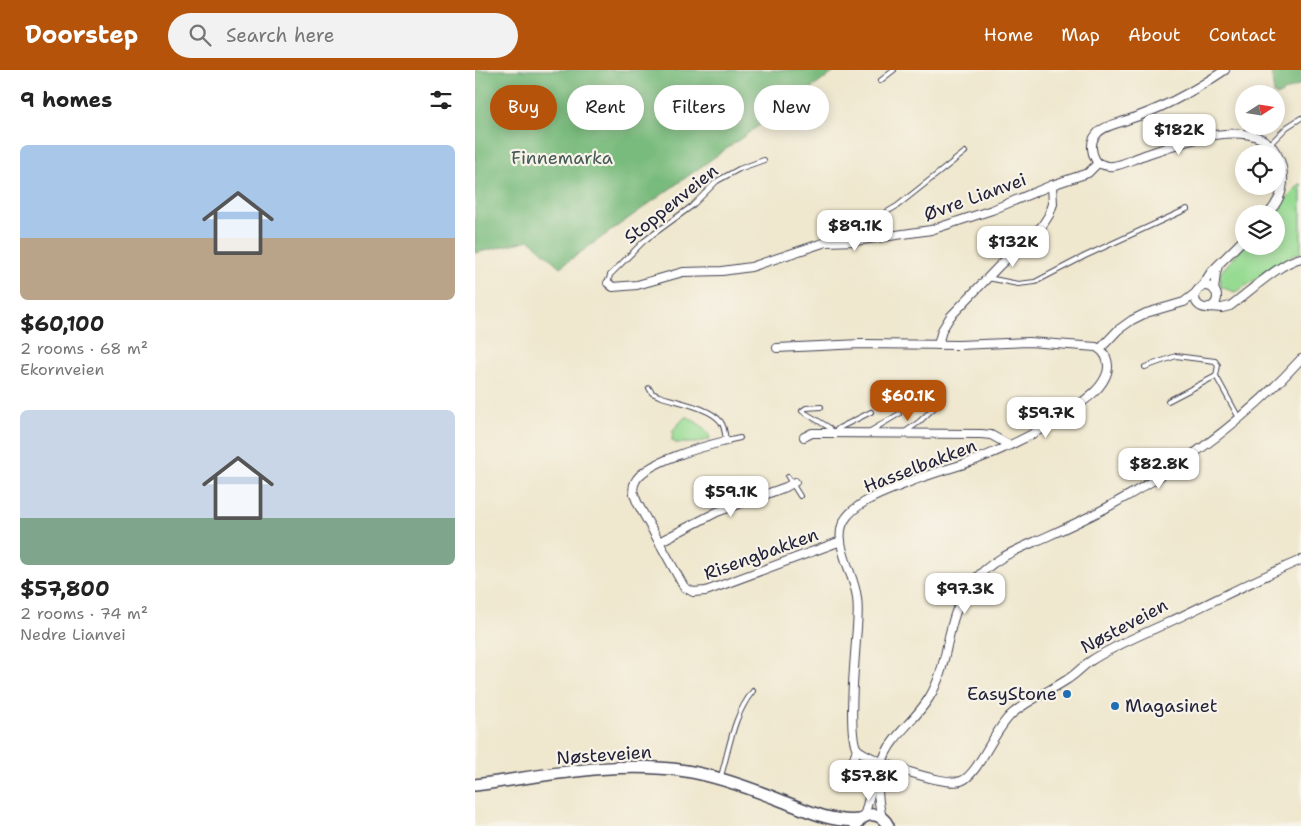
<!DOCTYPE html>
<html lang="en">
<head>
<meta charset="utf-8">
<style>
  body { margin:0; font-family:"Shantell Sans",sans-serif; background:#f2f2f2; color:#222; height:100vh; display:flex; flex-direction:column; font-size:19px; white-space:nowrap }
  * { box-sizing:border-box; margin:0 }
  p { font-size:16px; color:#767676 }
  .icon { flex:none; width:28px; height:28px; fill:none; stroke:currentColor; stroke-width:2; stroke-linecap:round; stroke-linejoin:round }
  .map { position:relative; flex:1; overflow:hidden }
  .sheet { display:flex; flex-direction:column; background:#fff; width:475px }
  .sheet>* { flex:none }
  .top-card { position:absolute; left:15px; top:15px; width:475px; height:45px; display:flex; gap:10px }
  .needle { width:32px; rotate:78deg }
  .controls { position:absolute; left:760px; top:15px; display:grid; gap:10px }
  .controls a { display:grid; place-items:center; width:50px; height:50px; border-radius:50%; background:#fff; box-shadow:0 2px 12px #0003; font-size:25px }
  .price { position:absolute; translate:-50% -42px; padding:0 11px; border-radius:10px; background:#fff; color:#222; font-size:16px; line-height:32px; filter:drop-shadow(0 1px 2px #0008) }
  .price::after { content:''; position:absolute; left:50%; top:30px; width:15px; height:11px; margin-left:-8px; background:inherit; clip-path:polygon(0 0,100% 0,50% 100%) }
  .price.active { background:#b45309; color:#fff }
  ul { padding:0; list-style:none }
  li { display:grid; align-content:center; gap:10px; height:265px; padding:0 20px }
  li span { display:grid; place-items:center; height:155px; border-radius:8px; color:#555 }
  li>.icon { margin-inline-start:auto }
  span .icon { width:90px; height:90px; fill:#fffc; stroke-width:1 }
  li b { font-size:21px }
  h2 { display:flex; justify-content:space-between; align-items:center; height:60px; padding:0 20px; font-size:21px }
  .chip { padding:0 18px; border-radius:22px; background:#fff; box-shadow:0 2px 12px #0003; font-size:18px; line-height:45px }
  .chip.active { background:#b45309; color:#fff }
  header { display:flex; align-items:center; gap:30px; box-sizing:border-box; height:70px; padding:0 25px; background:#b45309; color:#fff }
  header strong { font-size:24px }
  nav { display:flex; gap:28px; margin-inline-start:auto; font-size:18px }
  .search { width:350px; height:45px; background:#f2f2f2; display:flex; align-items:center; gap:12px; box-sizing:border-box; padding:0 18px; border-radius:28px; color:#767676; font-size:19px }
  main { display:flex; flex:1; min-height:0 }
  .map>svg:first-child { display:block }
  .green { fill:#97db93; stroke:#5c7e67 }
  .forest { fill:#79bb7d; stroke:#4e6e5c }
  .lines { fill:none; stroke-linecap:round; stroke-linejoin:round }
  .service-casing { stroke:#414051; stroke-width:6 }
  .minor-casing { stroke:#414051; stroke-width:10 }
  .secondary-casing { stroke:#414051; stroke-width:14 }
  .service { stroke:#fff; stroke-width:4 }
  .minor { stroke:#fff; stroke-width:8 }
  .secondary { stroke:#fff; stroke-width:11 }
  .poi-dot { fill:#1f6fb2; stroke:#f7f3e8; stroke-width:2 }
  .labels { text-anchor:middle; stroke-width:4.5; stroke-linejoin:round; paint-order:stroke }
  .park-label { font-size:18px; fill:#455a55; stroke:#f7f3e8 }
  .street-label { font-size:18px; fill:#22223b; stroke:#f7f3e8 }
  .poi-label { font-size:18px; fill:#22223b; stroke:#f7f3e8; text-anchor:end }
</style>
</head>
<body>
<header>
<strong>Doorstep</strong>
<div class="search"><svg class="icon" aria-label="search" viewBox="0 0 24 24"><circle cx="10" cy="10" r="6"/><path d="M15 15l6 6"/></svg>Search here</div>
<nav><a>Home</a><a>Map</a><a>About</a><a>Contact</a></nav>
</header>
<main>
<section class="sheet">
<h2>9 homes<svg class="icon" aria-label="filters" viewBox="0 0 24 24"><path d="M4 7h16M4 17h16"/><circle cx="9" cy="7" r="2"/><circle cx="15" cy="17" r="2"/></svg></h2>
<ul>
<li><span style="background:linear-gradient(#a9c7e8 60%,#b9a48a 0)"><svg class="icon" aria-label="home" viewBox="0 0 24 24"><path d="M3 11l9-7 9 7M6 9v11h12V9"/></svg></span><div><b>$60,100</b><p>2 rooms · 68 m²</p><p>Ekornveien</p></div></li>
<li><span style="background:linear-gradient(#c9d6e8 70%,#7fa58c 0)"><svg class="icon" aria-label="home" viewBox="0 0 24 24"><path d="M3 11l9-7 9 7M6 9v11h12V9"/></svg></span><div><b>$57,800</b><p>2 rooms · 74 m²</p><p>Nedre Lianvei</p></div></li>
</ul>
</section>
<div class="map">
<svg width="826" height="756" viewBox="0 0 826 756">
  <rect width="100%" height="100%" fill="#f7f3e8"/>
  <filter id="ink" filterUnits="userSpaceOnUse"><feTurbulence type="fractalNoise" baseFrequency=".02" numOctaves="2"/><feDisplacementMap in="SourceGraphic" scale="10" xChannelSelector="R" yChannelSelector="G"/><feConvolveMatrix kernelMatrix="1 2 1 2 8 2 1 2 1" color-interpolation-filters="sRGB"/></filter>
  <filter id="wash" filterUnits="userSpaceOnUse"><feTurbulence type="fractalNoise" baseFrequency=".0096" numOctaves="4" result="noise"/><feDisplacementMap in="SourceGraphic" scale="20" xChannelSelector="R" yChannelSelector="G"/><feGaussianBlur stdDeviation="1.12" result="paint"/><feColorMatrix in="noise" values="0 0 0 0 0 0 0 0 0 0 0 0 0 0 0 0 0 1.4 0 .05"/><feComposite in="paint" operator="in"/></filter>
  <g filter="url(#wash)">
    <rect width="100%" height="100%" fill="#efe7ce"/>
    <g class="green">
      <path d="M826,113V182C802,192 783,210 760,222L746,217L745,203L769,176H801V144H798Z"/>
      <path d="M210,347H213C222,353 233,358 235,369L221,373H200L197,370L198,360Z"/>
    </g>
    <g class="forest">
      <path d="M0,0H362L85,197L55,170L0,183Z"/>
      <path d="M796,0H826V14L801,26V24H799Z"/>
    </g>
  </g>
  <g filter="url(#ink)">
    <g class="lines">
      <g class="service-casing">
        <g id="service">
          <path d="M405,11L419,0"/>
          <path d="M795,74L812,57L826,48"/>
          <path d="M355,170L405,146L422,136L490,82"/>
          <path d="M513,208L543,214L560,212L610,186L712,139"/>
          <path d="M133,213L135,205L169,171L217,136L242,111L264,99L289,90"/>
          <path d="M670,297L701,286L740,291L743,295L741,306L764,348"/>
          <path d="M174,318L177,323L184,326C201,332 235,337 246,352C250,358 250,364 251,371L265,368"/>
          <path d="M693,331L741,306"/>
          <path d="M346,337L331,338L327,341L355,358L358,363L364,358L396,342"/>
          <path d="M430,362L444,352L462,335"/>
          <path d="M392,363L424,344"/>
          <path d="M313,407L325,426"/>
          <path d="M246,706C255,676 258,646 278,621"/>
        </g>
      </g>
      <g class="minor-casing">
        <g id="minor">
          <path d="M750,0C719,21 687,39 652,50C642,54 627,56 621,65C614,73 617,86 623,93C628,95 633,97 638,96C648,95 658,89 667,86C699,75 772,46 798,78C804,86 808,95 808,106C809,121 803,133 793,144"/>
          <path d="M133,213L138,217L162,215L208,202L247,201L276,197L351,172L380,171L456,160L517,140L577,115L613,103L623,93"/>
          <circle cx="731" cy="227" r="11"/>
          <path d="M726,218L736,202L769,169"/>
          <path d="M739,220L741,203L743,196"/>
          <path d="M734,237L747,238L755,236C773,223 806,192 826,188"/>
          <path d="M463,275L467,260L475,247L525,195L567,156L574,145L578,134L577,115"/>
          <path d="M302,278L386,274L484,275L554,272L621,277C631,282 635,293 632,303C627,318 614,327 602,336C571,359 534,377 498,391C475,399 452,404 430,414C410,422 380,432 369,451C357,473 380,505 382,528C384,542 382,556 381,570C380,590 372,664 382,679L378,692V709"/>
          <path d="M625,279L643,260L657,250L671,243L709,232L722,222"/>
          <path d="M329,367L337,363H348L506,364L516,365L534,375"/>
          <path d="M251,371C230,376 169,392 160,412C156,420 160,427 163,434L209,517L218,522L231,521L366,471"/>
          <path d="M184,472L242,442L311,417L320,412"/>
          <path d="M382,679C395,691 469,716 486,711C503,706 520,657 538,643C555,629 575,621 593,609C601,604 607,597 614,592C638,576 666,565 692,553C737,532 781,509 826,490"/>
          <path d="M389,747L398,713L402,708"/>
          <path d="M407,748C400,720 401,692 420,669C431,655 444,644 454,628C477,591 468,549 497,513C517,488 546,478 573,466C593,457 612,448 631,438C703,399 771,350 826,289"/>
        </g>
      </g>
      <g class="secondary-casing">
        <g id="secondary">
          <path d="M0,715C69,706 141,690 211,701C243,706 275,718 305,730C331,740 356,753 385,750"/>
          <path d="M381,756C388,741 406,741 413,756"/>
        </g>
      </g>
      <use href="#service" class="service"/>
      <use href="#minor" class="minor"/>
      <use href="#secondary" class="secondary"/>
    </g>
  </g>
  <g class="poi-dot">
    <circle cx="592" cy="624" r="5"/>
    <circle cx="640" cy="636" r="5"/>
  </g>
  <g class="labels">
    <g class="park-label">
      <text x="87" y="94">Finnemarka</text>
    </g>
    <g class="street-label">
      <text transform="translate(500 127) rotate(-20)" y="6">Øvre Lianvei</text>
      <text transform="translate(196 134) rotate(-39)" y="6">Stoppenveien</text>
      <text transform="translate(445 396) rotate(-21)" y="6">Hasselbakken</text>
      <text transform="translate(286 484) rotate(-20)" y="6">Risengbakken</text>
      <text transform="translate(649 556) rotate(-28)" y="6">Nøsteveien</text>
      <text transform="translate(129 685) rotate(-4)" y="6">Nøsteveien</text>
    </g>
    <g class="poi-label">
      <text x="582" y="630">EasyStone</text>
      <text x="650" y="642" text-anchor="start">Magasinet</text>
    </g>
  </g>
</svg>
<div class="controls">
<a><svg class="needle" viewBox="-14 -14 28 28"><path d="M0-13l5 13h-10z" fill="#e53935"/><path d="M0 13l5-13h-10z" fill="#767676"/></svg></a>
<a><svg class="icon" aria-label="locate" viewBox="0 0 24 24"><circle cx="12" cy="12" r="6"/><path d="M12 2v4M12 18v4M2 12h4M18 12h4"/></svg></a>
<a><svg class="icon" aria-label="layers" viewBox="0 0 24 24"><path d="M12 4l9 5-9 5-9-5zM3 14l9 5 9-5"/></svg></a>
</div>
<b class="price" style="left:704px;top:86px">$182K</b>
<b class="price" style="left:380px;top:182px">$89.1K</b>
<b class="price" style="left:538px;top:198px">$132K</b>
<b class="price active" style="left:433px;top:352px">$60.1K</b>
<b class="price" style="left:571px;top:369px">$59.7K</b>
<b class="price" style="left:684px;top:420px">$82.8K</b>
<b class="price" style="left:256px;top:448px">$59.1K</b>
<b class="price" style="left:490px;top:545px">$97.3K</b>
<b class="price" style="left:394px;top:732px">$57.8K</b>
<div class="top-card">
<a class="chip active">Buy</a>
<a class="chip">Rent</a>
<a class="chip">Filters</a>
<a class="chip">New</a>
</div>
</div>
</main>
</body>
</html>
